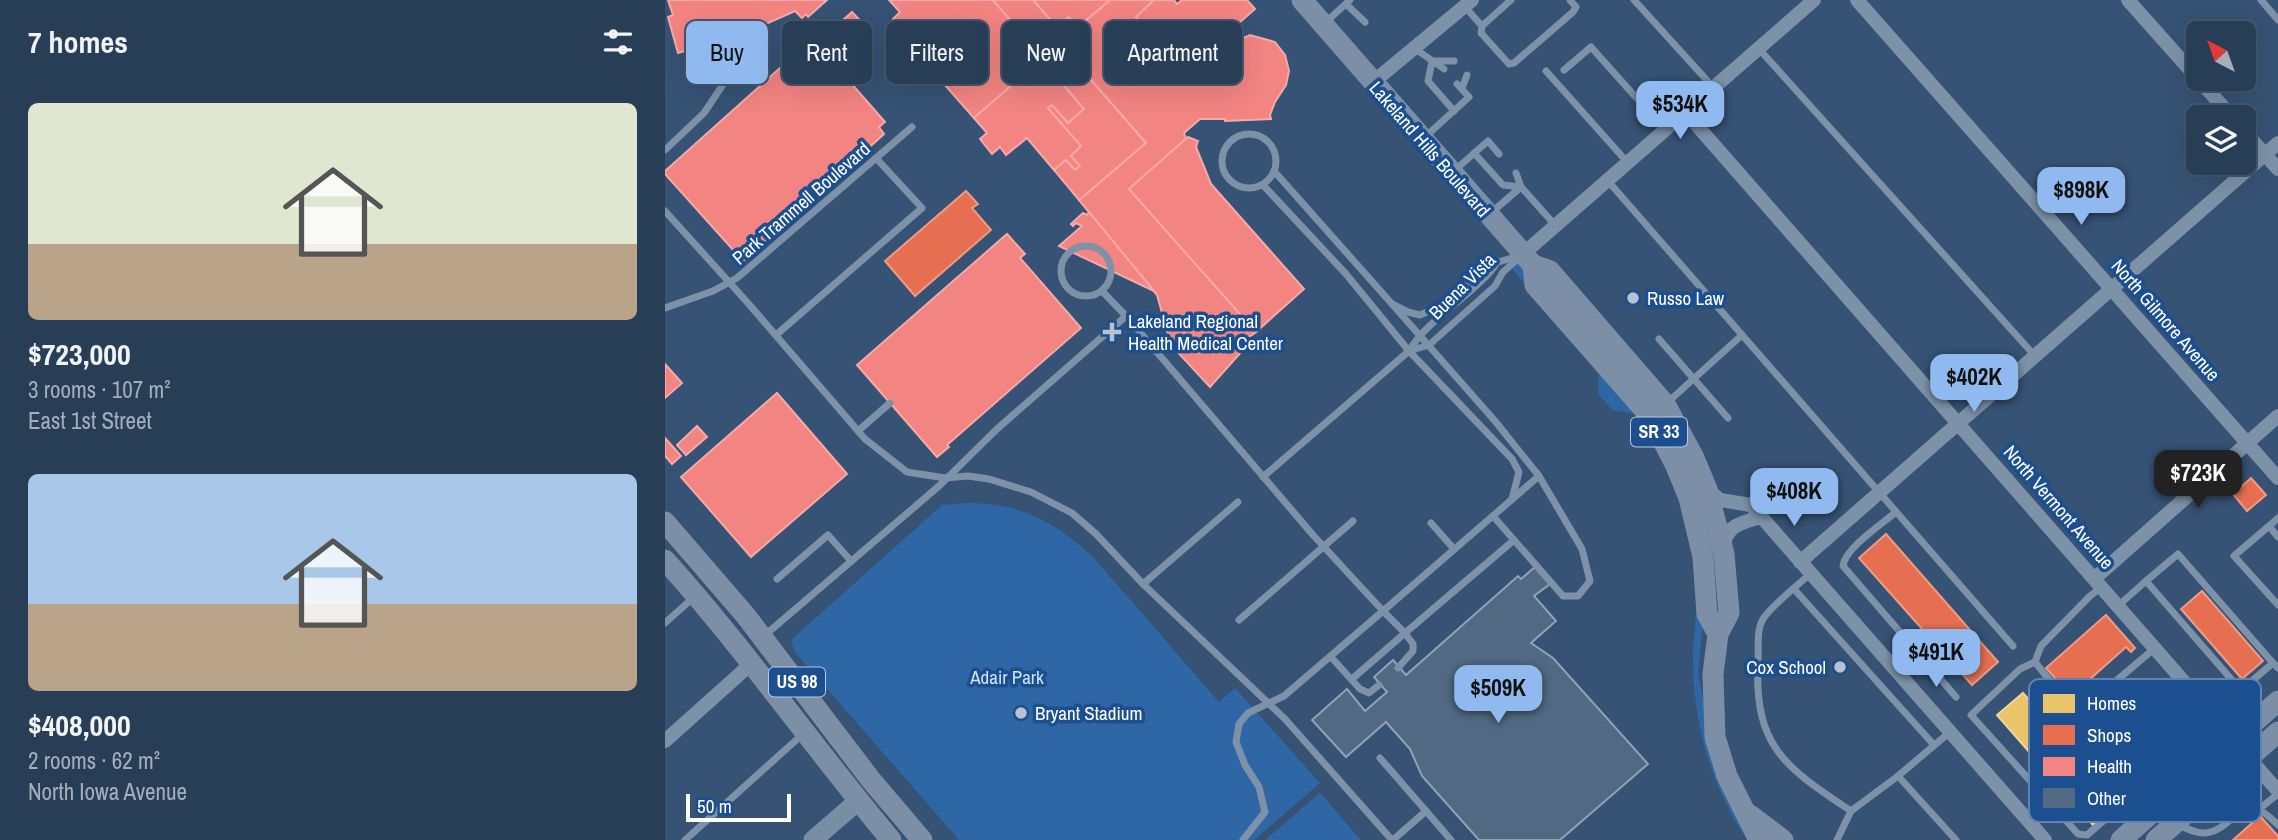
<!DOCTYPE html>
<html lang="en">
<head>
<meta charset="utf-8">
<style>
  body { margin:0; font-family:"Archivo Narrow",sans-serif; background:#30455d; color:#f1f3f6; height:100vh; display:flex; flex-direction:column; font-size:26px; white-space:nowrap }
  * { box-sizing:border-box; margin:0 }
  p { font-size:23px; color:#a5aeba }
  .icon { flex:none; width:38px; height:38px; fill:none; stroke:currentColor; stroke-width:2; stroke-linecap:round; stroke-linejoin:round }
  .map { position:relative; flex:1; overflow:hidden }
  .panel { display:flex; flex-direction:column; background:#283e57; width:665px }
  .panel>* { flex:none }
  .guide { position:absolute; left:21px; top:21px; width:665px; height:63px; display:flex; gap:14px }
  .needle { width:46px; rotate:319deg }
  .controls { position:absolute; left:1521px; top:21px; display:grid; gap:14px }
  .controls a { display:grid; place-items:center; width:70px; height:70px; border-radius:10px; background:#283e57; box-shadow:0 7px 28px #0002,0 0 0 2px #44576d; font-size:35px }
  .scale { position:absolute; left:21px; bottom:18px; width:105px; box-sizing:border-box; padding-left:7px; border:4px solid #fff; border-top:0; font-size:19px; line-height:24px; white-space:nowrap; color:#fff; -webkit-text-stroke:5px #1b4f8f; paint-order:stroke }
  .price { position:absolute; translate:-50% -60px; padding:0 16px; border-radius:14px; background:#90b9f0; color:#111; font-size:23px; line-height:46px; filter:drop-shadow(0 2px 4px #0008) }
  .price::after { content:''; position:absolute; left:50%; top:42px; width:21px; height:16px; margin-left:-10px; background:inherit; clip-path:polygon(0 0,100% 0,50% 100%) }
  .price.selected { background:#222; color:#fff }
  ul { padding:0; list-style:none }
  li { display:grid; align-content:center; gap:14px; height:371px; padding:0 28px }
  li span { display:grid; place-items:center; height:217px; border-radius:10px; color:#555 }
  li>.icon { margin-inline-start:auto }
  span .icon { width:126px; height:126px; fill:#fffc; stroke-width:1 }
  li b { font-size:30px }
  h2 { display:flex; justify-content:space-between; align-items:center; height:84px; padding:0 28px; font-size:30px }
  .tag { padding:0 24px; border-radius:10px; background:#283e57; box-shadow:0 7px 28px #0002,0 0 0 2px #44576d; font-size:24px; line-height:63px }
  .tag.selected { background:#90b9f0; color:#111 }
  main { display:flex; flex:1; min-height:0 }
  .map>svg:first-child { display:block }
  .green { fill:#2f66a5 }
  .homes { fill:#e9c46a; stroke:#f0d697; stroke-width:2 }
  .shops { fill:#e76f51; stroke:#ee9a85; stroke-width:2 }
  .health { fill:#f28482; stroke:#f6a9a8; stroke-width:2 }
  .building { fill:#526984; stroke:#92a2b6; stroke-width:2 }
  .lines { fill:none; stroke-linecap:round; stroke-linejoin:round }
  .lane { stroke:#7d92a8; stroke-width:7 }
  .street { stroke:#7d92a8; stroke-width:14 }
  .secondary { stroke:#798da4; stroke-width:19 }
  .primary { stroke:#7d8ea7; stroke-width:21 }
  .poi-dot { fill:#b9c2ce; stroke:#1b4f8f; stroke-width:2.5 }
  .labels { text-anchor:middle; stroke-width:7; stroke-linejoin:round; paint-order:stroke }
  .shield { fill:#1b4f8f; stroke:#bbcadd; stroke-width:2 }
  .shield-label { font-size:18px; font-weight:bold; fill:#fff }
  .street-label { font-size:19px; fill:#fff; stroke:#1b4f8f }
  .poi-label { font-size:19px; fill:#fff; stroke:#1b4f8f; text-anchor:start }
  .park-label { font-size:19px; fill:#cfe3fa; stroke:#1b4f8f }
  .key { fill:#1b4f8f; stroke:#5f84b1; stroke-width:2 }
  .key-label { font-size:19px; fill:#fff }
</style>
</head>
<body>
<main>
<section class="panel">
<h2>7 homes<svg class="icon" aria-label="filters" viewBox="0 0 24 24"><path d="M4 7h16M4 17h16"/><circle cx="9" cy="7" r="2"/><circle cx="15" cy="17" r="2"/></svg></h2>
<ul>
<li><span style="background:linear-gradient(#dfe7d0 65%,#b9a48a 0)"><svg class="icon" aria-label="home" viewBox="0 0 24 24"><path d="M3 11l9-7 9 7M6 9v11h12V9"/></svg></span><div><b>$723,000</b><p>3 rooms · 107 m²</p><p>East 1st Street</p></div></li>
<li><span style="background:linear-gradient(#a9c7e8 60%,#b9a48a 0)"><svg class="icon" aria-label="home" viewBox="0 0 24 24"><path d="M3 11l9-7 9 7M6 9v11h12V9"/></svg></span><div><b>$408,000</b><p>2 rooms · 62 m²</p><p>North Iowa Avenue</p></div></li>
</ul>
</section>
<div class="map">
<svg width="1613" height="840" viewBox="0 0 1613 840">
  <rect width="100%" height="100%" fill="#365274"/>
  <g class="green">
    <path d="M850,256L986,413L1042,579L1033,674L1041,711L1082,840C1048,789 1030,731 1028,669C1027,636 1035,601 1030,568C1023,513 1002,461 971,414L947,410L933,394L934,370L841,262Z"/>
    <path d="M302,503C355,503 391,522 429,558L554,702L570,688L655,783L589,840H294L129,651L126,640L277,505Z"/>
    <path d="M655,793L696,840H600Z"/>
  </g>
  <path class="homes" d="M1358,693L1441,787L1454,774L1464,786L1451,798L1454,802L1428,825L1332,715Z"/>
  <g class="shops">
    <path d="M301,191L313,204L307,208L326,230L250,296L220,261Z"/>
    <path d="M1586,478L1601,495L1582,511L1568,494Z"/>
    <path d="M1221,534L1333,662L1307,685L1194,558Z"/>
    <path d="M1537,591L1598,661L1577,679L1516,609Z"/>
    <path d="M1441,615L1470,648L1466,652L1461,647L1406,696L1381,668Z"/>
    <path d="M1595,816L1613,836V840H1568Z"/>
  </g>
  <g class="health">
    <path d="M3,0H162L143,17L141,14L137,18L130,11L76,35L13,53L3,17L8,15Z"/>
    <path d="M224,0H328L378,58L309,118L227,25L228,19L235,12Z"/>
    <path d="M328,0H368L392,27L404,17L413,27L445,0H489L471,17L519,71L547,47L555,54L569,42L585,35L610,42L620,55L624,71L621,85L610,102L605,115L606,119L560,121V119H535L519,133L521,139L464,189L591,332L576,344L579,349L545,387L506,345L492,295L414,200L481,143L418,71L403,83L399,79L396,82L419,109L403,123L387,105L383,108L416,146L406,156L415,166L410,170L401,160L389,170L362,138L341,155L335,147L327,154L315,139L322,133L309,118L378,58Z"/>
    <path d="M368,0H445L413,27L404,17L392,27Z"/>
    <path d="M489,0H509L512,4L517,0H582L590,9L519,71L471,17Z"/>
    <path d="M187,12L203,29L182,48L200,69L185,82L220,122L214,127L219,134L78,261L0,174V171L163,25L167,30Z"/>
    <path d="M418,71L481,143L414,200L389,170L401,160L410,170L415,166L406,156L416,146L383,108L387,105L403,123L419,109L396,82L399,79L403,83Z"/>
    <path d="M523,137L533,141L531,147L546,184L639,289L591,332L464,189Z"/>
    <path d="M424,212L489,291L394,246L417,226L411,223L408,226L406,224L418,213L422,215Z"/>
    <path d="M342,234L360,254L355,258L416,328L282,445L284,447L272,457L192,365Z"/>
    <path d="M0,364L17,383L0,398Z"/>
    <path d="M112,393L182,474L86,557L16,477Z"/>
    <path d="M32,426L42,437L21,455L12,445Z"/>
    <path d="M0,438L16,456L7,464L0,456Z"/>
  </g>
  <path class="building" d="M870,567L885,584L869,596L891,621L866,643L888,658L983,764L895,840H814L757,776L745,749L721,722L681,757L647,720L682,689L700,711L722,692L709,677L728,660L741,675L853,576L856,579Z"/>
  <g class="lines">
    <g class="lane">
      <path d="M969,0L1048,87"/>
      <path d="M1596,0L1613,20"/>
      <path d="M681,4L700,22"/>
      <path d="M800,7L817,26L816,33L844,64L849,63L908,12L911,7L905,0"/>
      <path d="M661,22L685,0"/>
      <path d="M817,26L846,0"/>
      <path d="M749,48L779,69"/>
      <path d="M1094,49L1370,356"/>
      <path d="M767,61L763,81L789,111"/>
      <path d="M768,61H789"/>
      <path d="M899,70L926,47L1000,130"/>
      <path d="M881,71L963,163"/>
      <path d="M797,88L802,75"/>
      <circle cx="584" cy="161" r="27"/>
      <path d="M760,137L804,97L792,84"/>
      <path d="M0,150L39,113L59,83"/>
      <path d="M809,153L838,185L856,187L851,173"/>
      <path d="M609,171L727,304L743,312L755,315L780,304L823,265L854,256"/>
      <path d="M789,171L823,141L834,154"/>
      <path d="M943,181L1348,646"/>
      <path d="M598,185L681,274L744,351L847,459L854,472L847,499"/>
      <path d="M0,211L82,302L200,439L242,472L280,478L303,476L324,479L366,492L407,513L431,534L478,584L620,719L727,840"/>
      <path d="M827,212L856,187L890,225"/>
      <circle cx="421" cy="271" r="25"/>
      <path d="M437,291L461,316"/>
      <path d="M727,304L830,421L874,476L718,611L740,633L849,540"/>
      <path d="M0,308L48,291L72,278L247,127"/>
      <path d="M111,335L257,208L211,158"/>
      <path d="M994,339L1063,418"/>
      <path d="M744,351L764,345L830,286L838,272L855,257"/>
      <path d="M1003,402L1077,335"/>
      <path d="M193,431L225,403"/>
      <path d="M598,477L744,351C760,324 789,307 812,285C819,278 826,273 831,264"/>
      <path d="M1231,512C1217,524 1180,548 1178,566L1291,697"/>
      <path d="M828,516L898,596H913L925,581L917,549L874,476"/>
      <path d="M766,523L789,549"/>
      <path d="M1604,526L1613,518"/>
      <path d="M1613,537L1604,526L1569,556L1613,605"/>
      <path d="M1145,574C1133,585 1106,606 1098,619C1091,631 1094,648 1093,662C1089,747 1120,767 1186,811L1172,840"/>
      <path d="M112,579L163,535L186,561"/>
      <path d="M478,584L573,502"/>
      <path d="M1437,587L1425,596L1376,646L1370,662L1355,669L1306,715L1413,834L1422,835L1473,791"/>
      <path d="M1129,589L1269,745"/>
      <path d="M1454,605L1481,581"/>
      <path d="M574,620L688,521"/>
      <path d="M0,623L28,598"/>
      <path d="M99,636L274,486L332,429L461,316L648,535L718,611L619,696L583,713L574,724L571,742L580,765L594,787L600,812L578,840"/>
      <path d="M666,657L695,689L704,693L714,685"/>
      <path d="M1370,662L1488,809"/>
      <path d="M1608,663L1581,686L1573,687L1481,581L1513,554L1608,663L1613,668"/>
      <path d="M687,679L740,633L748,644V651L733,668"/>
      <path d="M1412,714L1490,648"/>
      <path d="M1285,732L1233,776L1291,840"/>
      <path d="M1439,749L1492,700L1513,726L1523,752L1536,766"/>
      <path d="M715,758L761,811"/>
      <path d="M1447,781L1443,776L1453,767"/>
      <path d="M1594,809L1613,794"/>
      <path d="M1186,811L1233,776"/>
      <path d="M1514,825C1523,829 1532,834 1541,833C1574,828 1573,784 1613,825"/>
      <path d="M20,840L139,733"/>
      <path d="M728,840L761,811L786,840"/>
    </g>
    <g class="street">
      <path d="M1192,0L1613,478"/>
      <path d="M1463,0L1567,117"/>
      <path d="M707,83L807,0"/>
      <path d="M1021,113C1203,323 1387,530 1569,739"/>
      <path d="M1578,130L1613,169"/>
      <path d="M858,254L1149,0"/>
      <path d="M1043,490L1055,500L1086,505L1380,840"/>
      <path d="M1059,548C1059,526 1078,522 1096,517"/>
      <path d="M1135,562L1613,143"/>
      <path d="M1430,578L1613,416"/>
      <path d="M0,741L87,663"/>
      <path d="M1584,758L1613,791"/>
    </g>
    <path class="secondary" d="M148,840L193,801"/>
    <g class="primary">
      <path d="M637,0L868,265L885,271L1000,404L1029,458L1042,489L1059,554L1064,613L1053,634L1048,674L1050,737L1062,776L1094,840"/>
      <path d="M868,265L870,285L985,416L1011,466L1024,498L1038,557L1042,614L1053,634"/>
      <path d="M0,522L81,616L206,780L257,840"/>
      <path d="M0,560C80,649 149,748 226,840"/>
      <path d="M1085,815L1118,840"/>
      <path d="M1456,840L1613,701"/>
      <path d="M1491,840L1613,732"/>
    </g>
  </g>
  <g class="poi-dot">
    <circle cx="968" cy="298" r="7"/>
    <path d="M443.5 321.5h7v7h7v7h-7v7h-7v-7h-7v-7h7z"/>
    <circle cx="1175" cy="667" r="7"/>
    <circle cx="356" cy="713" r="7"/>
  </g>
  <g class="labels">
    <g class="shield">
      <rect x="966" y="417.5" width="56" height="29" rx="5"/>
      <rect x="104" y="667.5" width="56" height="29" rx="5"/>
    </g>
    <g class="shield-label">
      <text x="994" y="438">SR 33</text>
      <text x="132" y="688">US 98</text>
    </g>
    <g class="street-label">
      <text transform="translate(765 149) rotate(49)" y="7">Lakeland Hills Boulevard</text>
      <text transform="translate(136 203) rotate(-41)" y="7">Park Trammell Boulevard</text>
      <text transform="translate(797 286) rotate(-45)" y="7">Buena Vista</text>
      <text transform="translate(1501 320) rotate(49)" y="7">North Gilmore Avenue</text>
      <text transform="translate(1394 507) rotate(49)" y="7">North Vermont Avenue</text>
    </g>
    <g class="poi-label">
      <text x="982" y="305">Russo Law</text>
      <text x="463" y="328">Lakeland Regional<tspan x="463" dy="22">Health Medical Center</tspan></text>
      <text x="1161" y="674" text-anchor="end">Cox School</text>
      <text x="370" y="720">Bryant Stadium</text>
    </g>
    <g class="park-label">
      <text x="342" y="684">Adair Park</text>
    </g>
  </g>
  <rect x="1364" y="679" width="232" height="143" rx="10" class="key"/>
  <rect x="1378" y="694" width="32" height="19" fill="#e9c46a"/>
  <rect x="1378" y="725" width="32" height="20" fill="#e76f51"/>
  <rect x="1378" y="757" width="32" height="19" fill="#f28482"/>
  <rect x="1378" y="788" width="32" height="20" fill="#526984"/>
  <g class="key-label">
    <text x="1422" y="710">Homes</text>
    <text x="1422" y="742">Shops</text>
    <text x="1422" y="773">Health</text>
    <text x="1422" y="805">Other</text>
  </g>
</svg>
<div class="controls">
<a><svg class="needle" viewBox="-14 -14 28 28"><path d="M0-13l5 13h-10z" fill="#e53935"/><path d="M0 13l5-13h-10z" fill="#a5aeba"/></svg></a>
<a><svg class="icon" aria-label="layers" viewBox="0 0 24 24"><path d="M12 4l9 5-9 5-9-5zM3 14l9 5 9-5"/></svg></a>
</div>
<div class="scale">50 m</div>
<b class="price" style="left:1015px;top:141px">$534K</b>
<b class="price" style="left:1416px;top:227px">$898K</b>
<b class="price" style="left:1309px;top:414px">$402K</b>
<b class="price selected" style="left:1533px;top:510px">$723K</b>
<b class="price" style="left:1129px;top:528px">$408K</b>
<b class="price" style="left:1271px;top:689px">$491K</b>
<b class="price" style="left:833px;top:725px">$509K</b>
<div class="guide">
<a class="tag selected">Buy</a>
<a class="tag">Rent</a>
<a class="tag">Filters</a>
<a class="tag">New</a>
<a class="tag">Apartment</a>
</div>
</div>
</main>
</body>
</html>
